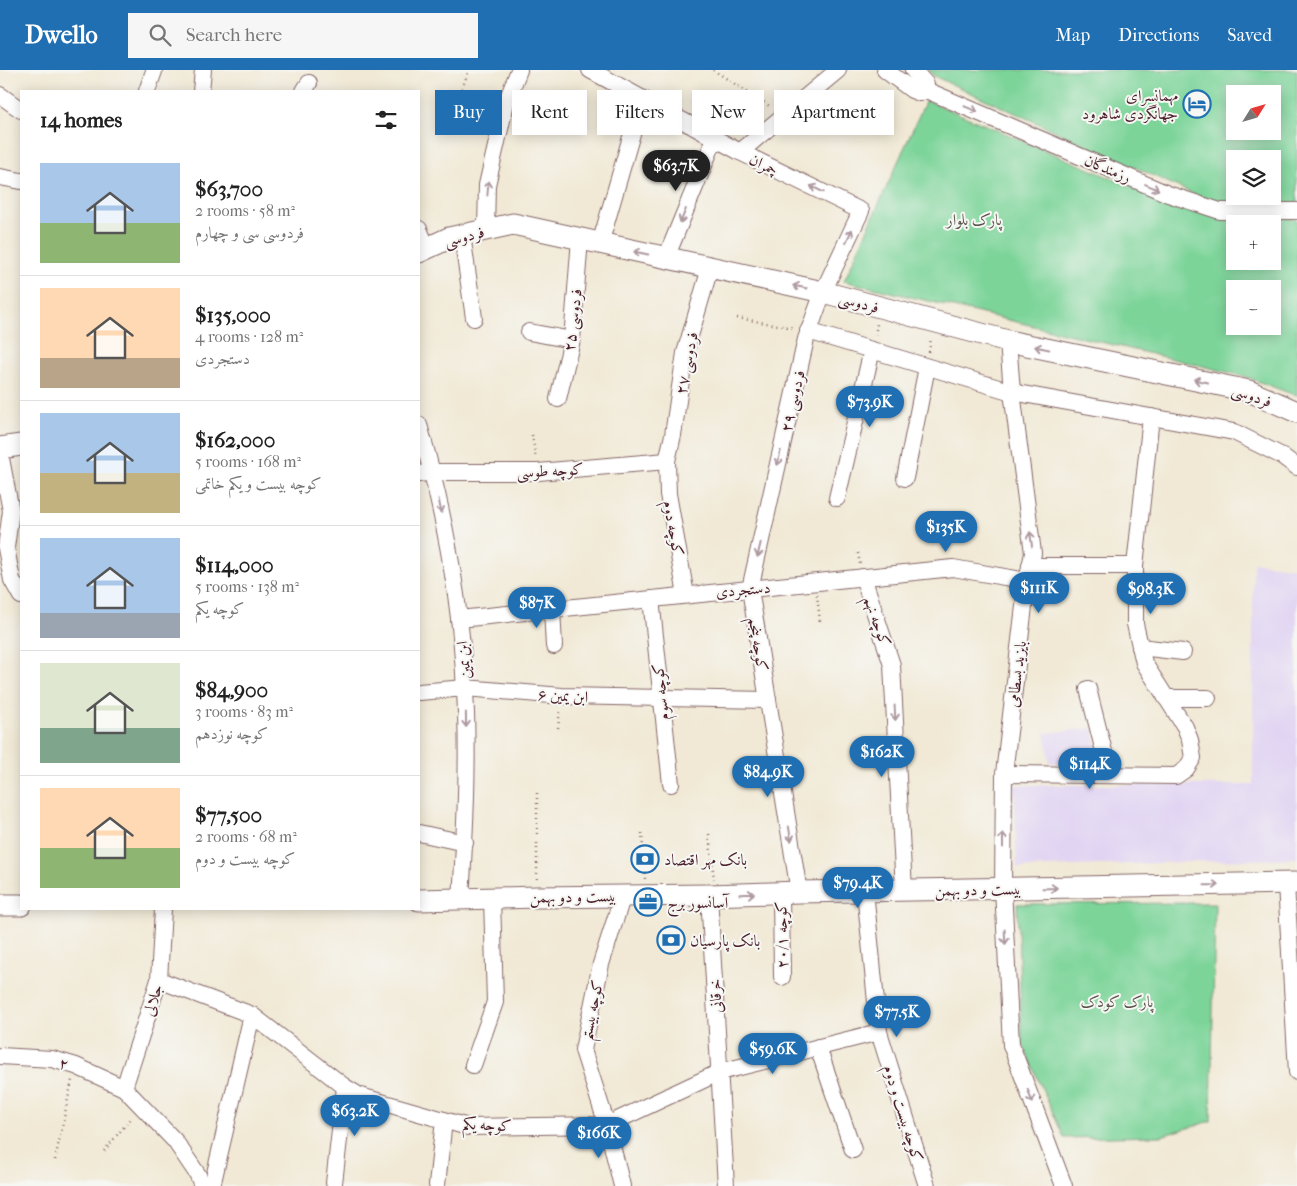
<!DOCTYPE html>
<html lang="en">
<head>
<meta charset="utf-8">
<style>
  body { margin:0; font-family:"IM FELL French Canon",Amiri,serif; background:#f6f6f6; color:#222; height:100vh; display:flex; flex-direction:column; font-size:19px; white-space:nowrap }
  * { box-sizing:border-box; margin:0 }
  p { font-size:16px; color:#767676 }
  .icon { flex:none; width:28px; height:28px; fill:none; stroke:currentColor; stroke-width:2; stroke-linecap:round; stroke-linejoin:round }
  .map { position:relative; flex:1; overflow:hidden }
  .drawer { position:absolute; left:20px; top:20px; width:400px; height:820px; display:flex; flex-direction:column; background:#fff; border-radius:0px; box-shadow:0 2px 12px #0003 }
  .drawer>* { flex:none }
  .guide { position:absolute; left:435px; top:20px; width:475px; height:45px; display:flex; gap:10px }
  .needle { width:32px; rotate:53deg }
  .fabs { position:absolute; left:1226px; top:15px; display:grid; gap:10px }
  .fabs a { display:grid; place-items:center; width:55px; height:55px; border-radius:0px; background:#fff; box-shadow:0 2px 12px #0003; font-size:25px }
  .price { position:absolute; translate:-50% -42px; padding:0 11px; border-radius:18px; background:#1f6fb2; color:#fff; font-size:16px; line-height:32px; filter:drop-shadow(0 1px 2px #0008) }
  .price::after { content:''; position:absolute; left:50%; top:30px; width:15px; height:11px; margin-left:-8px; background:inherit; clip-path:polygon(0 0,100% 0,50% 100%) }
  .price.current { background:#222; color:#fff }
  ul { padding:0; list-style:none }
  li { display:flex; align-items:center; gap:15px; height:125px; padding:0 20px }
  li+li { border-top:1px solid #e0e0e0 }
  li span { display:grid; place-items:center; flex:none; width:140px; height:100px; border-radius:0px; color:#555 }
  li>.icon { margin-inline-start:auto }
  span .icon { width:60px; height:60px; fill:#fffc; stroke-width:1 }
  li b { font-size:21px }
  h2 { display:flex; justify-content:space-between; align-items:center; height:60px; padding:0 20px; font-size:21px }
  .tag { padding:0 18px; border-radius:0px; background:#fff; box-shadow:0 2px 12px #0003; font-size:18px; line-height:45px }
  .tag.current { background:#1f6fb2; color:#fff }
  header { display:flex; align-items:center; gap:30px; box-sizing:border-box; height:70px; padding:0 25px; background:#1f6fb2; color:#fff }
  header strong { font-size:24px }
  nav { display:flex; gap:28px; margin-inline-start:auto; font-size:18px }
  .search { width:350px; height:45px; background:#f6f6f6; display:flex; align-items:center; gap:12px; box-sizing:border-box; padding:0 18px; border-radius:0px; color:#767676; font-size:19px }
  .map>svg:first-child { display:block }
  .built { fill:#e1d4f3 }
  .green { fill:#7bd499; stroke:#627a62; fill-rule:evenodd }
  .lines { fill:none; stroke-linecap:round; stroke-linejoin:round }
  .minor-casing { stroke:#846666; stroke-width:18 }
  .major-casing { stroke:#846666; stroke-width:23 }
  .path { stroke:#846666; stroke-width:2.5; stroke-dasharray:1 4; stroke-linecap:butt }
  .minor { stroke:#fff; stroke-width:16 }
  .major { stroke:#fff; stroke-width:21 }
  .oneway { stroke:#ae9aa0 }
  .labels { text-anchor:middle; stroke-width:4; stroke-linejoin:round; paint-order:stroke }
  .poi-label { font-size:16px; fill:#4a1f2b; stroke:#f6f6f2; text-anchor:start }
  .street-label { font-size:16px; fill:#4a1f2b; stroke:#f6f6f2 }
  .park-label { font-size:16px; fill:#59554c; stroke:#f6f6f2 }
</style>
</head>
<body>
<header>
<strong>Dwello</strong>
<div class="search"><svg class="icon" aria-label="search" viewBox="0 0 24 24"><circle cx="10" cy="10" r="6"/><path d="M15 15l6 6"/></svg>Search here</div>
<nav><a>Map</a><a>Directions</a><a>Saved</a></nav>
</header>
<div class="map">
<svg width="1297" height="1116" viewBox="0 0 1297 1116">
  <rect width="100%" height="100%" fill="#f6f6f2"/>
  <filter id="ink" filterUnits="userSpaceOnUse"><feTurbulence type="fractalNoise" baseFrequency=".02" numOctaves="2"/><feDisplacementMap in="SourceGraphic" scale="10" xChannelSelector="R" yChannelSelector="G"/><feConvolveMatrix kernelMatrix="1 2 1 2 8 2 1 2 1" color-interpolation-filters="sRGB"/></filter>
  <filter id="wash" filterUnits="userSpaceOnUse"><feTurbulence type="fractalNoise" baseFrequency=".0096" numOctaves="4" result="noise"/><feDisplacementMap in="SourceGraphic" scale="20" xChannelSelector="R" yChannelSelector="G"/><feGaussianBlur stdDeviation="1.12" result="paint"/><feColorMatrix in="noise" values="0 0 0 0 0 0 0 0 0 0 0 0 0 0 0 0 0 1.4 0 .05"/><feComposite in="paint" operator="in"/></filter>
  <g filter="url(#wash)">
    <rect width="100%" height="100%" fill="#f1e9d5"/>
    <g class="built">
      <path d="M1253,492L1297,498V788L1017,798L1014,715H1253Z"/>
      <path d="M1093,658L1098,686L1093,692L1050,693L1045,663Z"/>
    </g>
    <g class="green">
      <path d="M927,0H1297V136L1229,132L1198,126L936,7ZM1235,24H1272V61H1235ZM1235,89H1272V126H1235Z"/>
      <path d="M926,30L1130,116L1192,140L1228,149L1275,146L1297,150V326L1244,306L844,211ZM1235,154H1272V191H1235ZM1235,219H1272V256H1235Z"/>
      <path d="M1215,833L1211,1051L1161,1066L1064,1068L1022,973L1017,834Z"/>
    </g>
  </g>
  <g filter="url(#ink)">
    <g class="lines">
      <g class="minor-casing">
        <g id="minor">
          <path d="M590,0L740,82L861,141L823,222L806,269L750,519L799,822"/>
          <path d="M885,0L912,20L920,23L926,20V14L913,0"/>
          <path d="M926,20L1168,124L1220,141H1297"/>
          <path d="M147,21L154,1"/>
          <path d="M201,21L203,0"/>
          <path d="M304,21L309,13"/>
          <path d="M0,25L21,40"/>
          <path d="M740,82L838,0"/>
          <path d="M0,107L21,111"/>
          <path d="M419,159L427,178"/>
          <path d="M486,160L487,115L506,33L519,0"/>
          <path d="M462,165L474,248"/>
          <path d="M600,174L642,29"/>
          <path d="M666,188L715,68"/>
          <path d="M808,261L1012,322L1234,362L1282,386L1297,397"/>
          <path d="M529,262L572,270"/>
          <path d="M1008,271L1012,322L1033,483L1027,511L1004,704L1003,818L1011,975L1064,1116"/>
          <path d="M558,329L572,270L580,169"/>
          <path d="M419,355C444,441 461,531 465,621C469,690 465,760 461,830"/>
          <path d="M0,383L11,441L6,478L12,510L21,526"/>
          <path d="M419,404L433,402H538L667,391"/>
          <path d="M905,408L927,297"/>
          <path d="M837,428L872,280"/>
          <path d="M1030,496H1135"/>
          <path d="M863,507L892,595L904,820"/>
          <path d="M686,525L668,424L667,391L673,365L685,283L710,198"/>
          <path d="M651,529L671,714"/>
          <path d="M552,539L554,576"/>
          <path d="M459,549L953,498L1027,511"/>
          <path d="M1140,577L1183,582"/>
          <path d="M1088,619L1110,705"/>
          <path d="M419,622L465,618L562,626L768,630"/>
          <path d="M1166,628H1208"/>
          <path d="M1004,704L1176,706L1186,699L1193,688L1190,670L1185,657L1144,593L1135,554V496L1151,347"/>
          <path d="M419,763L465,773"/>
          <path d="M1286,814L1297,1002"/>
          <path d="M865,821L879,962L927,1116"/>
          <path d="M781,823L782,907"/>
          <path d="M709,825L726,1116"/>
          <path d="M159,910L252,945L345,1017L360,1026L468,1057L607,1055L720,1002L879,962"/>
          <path d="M818,977L853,1080"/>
          <path d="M0,986L52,989L76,996L124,1018L175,1071L198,1105L202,1116"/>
          <path d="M473,995L495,932L492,828"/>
          <path d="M124,1018L159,910L163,839"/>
          <path d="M334,1113L345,1017"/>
          <path d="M437,1115L444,1050"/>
          <path d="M212,1116L252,945"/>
          <path d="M622,1116L607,1055L583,980L601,894L623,825"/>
        </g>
      </g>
      <g class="major-casing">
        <g id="major">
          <path d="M419,182L449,168L513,154L823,222L1008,271L1249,321L1297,342"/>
          <path d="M0,378L21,375"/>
          <path d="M419,830L537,827L709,825L799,822L1297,813"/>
          <path d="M0,835H21"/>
        </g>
      </g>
      <g class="path">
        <path d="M713,0L771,37"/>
        <path d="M460,23L469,0"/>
        <path d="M737,248L795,258"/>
        <path d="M875,265L877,254"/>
        <path d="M929,282L931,268"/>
        <path d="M532,365L536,388"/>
        <path d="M858,483L860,494"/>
        <path d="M817,525L820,551"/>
        <path d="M558,658L560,640"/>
        <path d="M537,723V810"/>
        <path d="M642,763L645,809"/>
        <path d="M709,764L714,809"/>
        <path d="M104,1081L132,1047"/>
        <path d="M55,1090L72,1010"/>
      </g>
      <use href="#minor" class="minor"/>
      <use href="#major" class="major"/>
    </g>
    <defs><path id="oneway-shaft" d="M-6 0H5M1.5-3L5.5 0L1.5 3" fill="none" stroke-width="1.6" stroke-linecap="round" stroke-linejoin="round" transform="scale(1.25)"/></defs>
    <g class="oneway">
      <use href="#oneway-shaft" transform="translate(971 39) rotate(23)"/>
      <use href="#oneway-shaft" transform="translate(1152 117) rotate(23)"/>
      <use href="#oneway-shaft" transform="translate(488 118) rotate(-85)"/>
      <use href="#oneway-shaft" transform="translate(817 119) rotate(-154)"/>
      <use href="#oneway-shaft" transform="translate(683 146) rotate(112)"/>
      <use href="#oneway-shaft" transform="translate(849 166) rotate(-65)"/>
      <use href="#oneway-shaft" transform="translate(641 183) rotate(-168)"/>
      <use href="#oneway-shaft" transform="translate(800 217) rotate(-168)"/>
      <use href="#oneway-shaft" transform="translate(1042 278) rotate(-168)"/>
      <use href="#oneway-shaft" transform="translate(1201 311) rotate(-168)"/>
      <use href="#oneway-shaft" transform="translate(779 388) rotate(103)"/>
      <use href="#oneway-shaft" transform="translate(440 436) rotate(79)"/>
      <use href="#oneway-shaft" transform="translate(1031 469) rotate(-98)"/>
      <use href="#oneway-shaft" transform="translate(759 480) rotate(103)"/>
      <use href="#oneway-shaft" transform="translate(895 643) rotate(87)"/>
      <use href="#oneway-shaft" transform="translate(466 650) rotate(89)"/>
      <use href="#oneway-shaft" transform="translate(790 764) rotate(81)"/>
      <use href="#oneway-shaft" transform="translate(1003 770) rotate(-90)"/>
      <use href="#oneway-shaft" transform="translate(1212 815) rotate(-1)"/>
      <use href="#oneway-shaft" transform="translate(1050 818) rotate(-1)"/>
      <use href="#oneway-shaft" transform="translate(747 824) rotate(-2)"/>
      <use href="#oneway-shaft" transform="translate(1005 867) rotate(87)"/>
      <use href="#oneway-shaft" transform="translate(1030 1026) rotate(70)"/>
    </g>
  </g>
  <defs>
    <g id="hotel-ring" transform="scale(1.4375)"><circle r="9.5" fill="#f6f6f2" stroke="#1f6fb2" stroke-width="1.5"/><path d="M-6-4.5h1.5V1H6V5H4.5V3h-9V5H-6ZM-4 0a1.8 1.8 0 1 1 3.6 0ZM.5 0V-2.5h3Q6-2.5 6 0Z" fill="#1f6fb2"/></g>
    <g id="bank-ring" transform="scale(1.4375)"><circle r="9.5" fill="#f6f6f2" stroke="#1f6fb2" stroke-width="1.5"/><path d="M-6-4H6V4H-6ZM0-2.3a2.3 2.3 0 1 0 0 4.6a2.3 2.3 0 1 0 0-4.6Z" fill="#1f6fb2"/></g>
    <g id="office-ring" transform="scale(1.4375)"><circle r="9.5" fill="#f6f6f2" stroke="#1f6fb2" stroke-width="1.5"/><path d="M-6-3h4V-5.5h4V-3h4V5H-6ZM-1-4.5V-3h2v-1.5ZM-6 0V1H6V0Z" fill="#1f6fb2"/></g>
  </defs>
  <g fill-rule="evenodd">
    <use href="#hotel-ring" x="1197" y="34"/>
    <use href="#bank-ring" x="645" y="789"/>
    <use href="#office-ring" x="648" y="832"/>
    <use href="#bank-ring" x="671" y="870"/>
  </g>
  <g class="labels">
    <g class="poi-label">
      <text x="1178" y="31" text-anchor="end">مهمانسرای<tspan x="1178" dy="18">جهانگردی شاهرود</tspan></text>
      <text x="664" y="795">بانک مهر اقتصاد</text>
      <text x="667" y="838">آسانسور برج</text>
      <text x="690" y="876">بانک پارسیان</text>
    </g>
    <g class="street-label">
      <text transform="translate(764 94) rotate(26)" y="6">چمران</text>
      <text transform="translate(1108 98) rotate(23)" y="6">رزمندگان</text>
      <text transform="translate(464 166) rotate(-15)" y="6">فردوسی</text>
      <text transform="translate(859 232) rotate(15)" y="6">فردوسی</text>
      <text transform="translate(572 250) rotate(-83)" y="6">فردوسی ۲۵</text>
      <text transform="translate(686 293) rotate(-79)" y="6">فردوسی ۲۷</text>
      <text transform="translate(1252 325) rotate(19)" y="6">فردوسی</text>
      <text transform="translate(792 331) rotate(-77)" y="6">فردوسی ۲۹</text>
      <text transform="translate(550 400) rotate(-3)" y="6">کوچه طوسی</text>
      <text transform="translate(674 458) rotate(80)" y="6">کوچه دوم</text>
      <text transform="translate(743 519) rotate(-5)" y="6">دستجردی</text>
      <text transform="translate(878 551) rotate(71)" y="6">کوچه نهم</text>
      <text transform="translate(759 574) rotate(81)" y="6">کوچه پنجم</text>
      <text transform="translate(463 590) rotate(-95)" y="6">ابن یمین</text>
      <text transform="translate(1016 604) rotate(-83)" y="6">بایزید بسطامی</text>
      <text transform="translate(660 622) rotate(-96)" y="6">کوچه سوم</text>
      <text transform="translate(563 625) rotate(3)" y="6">ابن یمین ۶</text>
      <text transform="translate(978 819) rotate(-1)" y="6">بیست و دو بهمن</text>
      <text transform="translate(573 826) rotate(-1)" y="6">بیست و دو بهمن</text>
      <text transform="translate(781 865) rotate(-91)" y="6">کوچه ۲۰/۱</text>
      <text transform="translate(715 926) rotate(-94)" y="6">خرقانی</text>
      <text transform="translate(152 930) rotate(-73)" y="6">جلالی</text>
      <text transform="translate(591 940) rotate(-78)" y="6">کوچه بیستم</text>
      <text transform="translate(64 993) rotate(18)" y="6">۲</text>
      <text transform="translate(904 1043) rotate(73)" y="6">کوچه بیست و دوم</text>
      <text transform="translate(487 1054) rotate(3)" y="6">کوچه یکم</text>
    </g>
    <g class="park-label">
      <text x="974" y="155">پارک بلوار</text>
      <text x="1117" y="937">پارک کودک</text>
    </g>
  </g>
</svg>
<div class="fabs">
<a><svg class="needle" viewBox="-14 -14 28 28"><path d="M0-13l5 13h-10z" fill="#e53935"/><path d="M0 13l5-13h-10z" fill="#767676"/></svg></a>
<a><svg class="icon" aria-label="layers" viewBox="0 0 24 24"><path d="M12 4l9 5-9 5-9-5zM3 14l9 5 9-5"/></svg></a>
<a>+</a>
<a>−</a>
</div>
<b class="price current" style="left:676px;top:122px">$63.7K</b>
<b class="price" style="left:870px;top:358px">$73.9K</b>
<b class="price" style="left:946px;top:483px">$135K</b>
<b class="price" style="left:1039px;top:544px">$111K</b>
<b class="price" style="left:1151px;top:545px">$98.3K</b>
<b class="price" style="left:537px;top:559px">$87K</b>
<b class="price" style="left:882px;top:708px">$162K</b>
<b class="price" style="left:1090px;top:720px">$114K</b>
<b class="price" style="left:768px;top:728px">$84.9K</b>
<b class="price" style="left:858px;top:839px">$79.4K</b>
<b class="price" style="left:897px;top:968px">$77.5K</b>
<b class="price" style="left:773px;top:1005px">$59.6K</b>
<b class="price" style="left:355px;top:1067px">$63.2K</b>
<b class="price" style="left:599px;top:1089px">$166K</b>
<div class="guide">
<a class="tag current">Buy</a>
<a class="tag">Rent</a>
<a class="tag">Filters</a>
<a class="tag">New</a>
<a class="tag">Apartment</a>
</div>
<section class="drawer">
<h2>14 homes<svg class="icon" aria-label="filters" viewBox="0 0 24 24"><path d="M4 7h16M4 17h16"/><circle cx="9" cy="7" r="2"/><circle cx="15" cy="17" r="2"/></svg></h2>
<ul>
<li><span style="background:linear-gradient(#a9c7e8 60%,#8fb573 0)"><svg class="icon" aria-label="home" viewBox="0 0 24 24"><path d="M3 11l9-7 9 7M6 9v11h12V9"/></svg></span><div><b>$63,700</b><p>2 rooms · 58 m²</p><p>فردوسی سی و چهارم</p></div></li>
<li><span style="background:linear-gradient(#ffd9b3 70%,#b9a48a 0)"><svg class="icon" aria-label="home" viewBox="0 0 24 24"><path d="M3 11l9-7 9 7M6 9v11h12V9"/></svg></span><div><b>$135,000</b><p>4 rooms · 128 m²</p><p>دستجردی</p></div></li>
<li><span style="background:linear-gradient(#a9c7e8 60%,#c2b280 0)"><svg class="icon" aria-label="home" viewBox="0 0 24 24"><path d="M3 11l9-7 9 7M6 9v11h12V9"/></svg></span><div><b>$162,000</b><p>5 rooms · 168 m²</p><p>کوچه بیست و یکم خاتمی</p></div></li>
<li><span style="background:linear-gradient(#a9c7e8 75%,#9aa5b1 0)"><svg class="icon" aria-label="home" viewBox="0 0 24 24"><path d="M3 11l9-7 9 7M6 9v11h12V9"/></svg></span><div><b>$114,000</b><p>5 rooms · 138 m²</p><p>کوچه یکم</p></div></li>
<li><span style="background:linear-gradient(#dfe7d0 65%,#7fa58c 0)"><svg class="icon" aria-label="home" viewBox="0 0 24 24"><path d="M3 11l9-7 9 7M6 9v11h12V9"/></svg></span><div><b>$84,900</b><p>3 rooms · 83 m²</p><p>کوچه نوزدهم</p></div></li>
<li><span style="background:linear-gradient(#ffd9b3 60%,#8fb573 0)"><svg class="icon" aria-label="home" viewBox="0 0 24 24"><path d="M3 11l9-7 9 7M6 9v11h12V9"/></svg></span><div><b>$77,500</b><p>2 rooms · 68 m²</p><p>کوچه بیست و دوم</p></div></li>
</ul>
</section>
</div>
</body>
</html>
